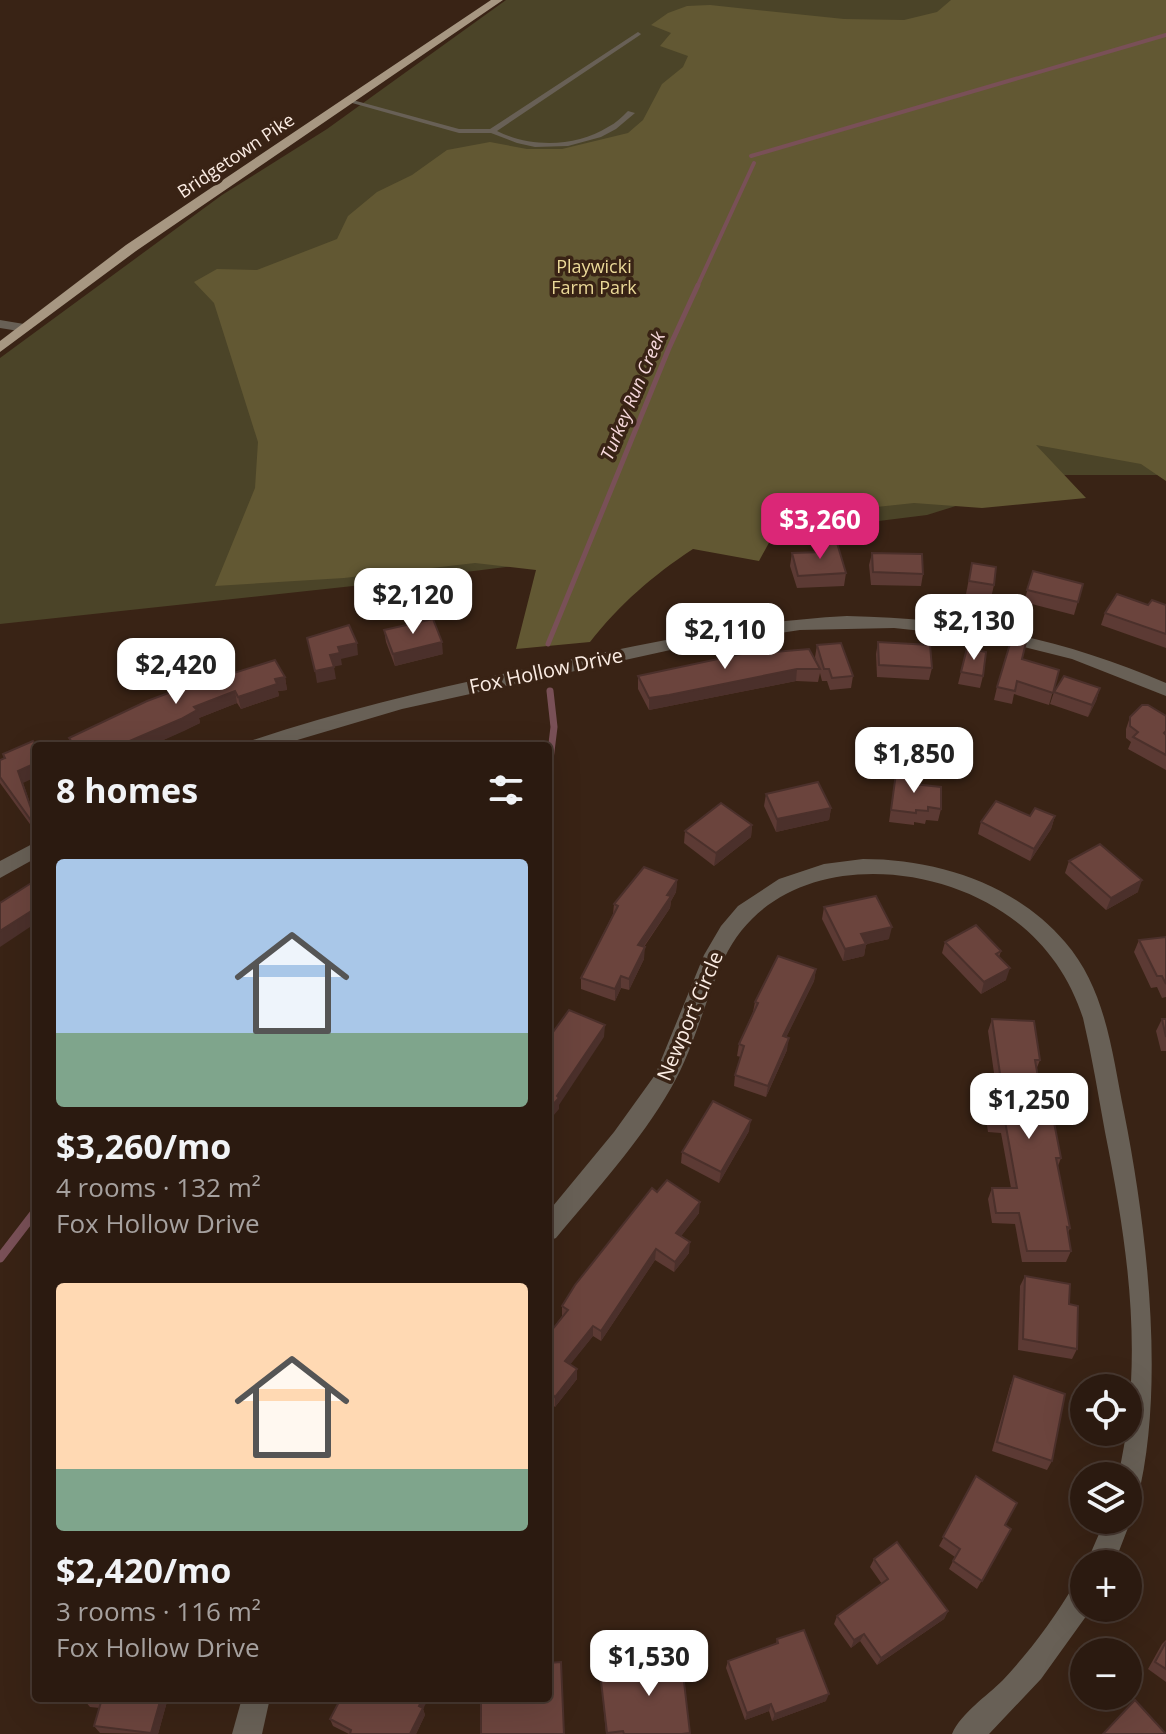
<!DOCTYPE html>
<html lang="en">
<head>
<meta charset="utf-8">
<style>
  body { margin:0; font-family:"Open Sans",sans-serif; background:#332319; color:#f1f3f6; height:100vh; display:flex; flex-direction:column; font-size:30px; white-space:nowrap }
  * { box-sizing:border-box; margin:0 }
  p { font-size:26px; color:#a6a19f }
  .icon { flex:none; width:44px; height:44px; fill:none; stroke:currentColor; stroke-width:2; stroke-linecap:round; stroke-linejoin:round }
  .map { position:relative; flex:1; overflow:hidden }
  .side { position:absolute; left:32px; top:742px; width:520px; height:960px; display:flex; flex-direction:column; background:#2b1a10; border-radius:8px; box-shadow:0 8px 32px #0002,0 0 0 2px #473830 }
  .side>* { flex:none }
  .fabs { position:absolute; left:1070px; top:1374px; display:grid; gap:16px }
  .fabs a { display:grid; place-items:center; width:72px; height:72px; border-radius:50%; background:#2b1a10; box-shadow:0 8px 32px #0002,0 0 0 2px #473830; font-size:40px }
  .price { position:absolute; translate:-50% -68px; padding:0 18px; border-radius:16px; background:#fff; color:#222; font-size:26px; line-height:52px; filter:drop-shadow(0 2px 4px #0008) }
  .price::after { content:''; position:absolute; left:50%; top:48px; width:24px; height:18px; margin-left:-12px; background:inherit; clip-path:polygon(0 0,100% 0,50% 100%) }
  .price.current { background:#db2777; color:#fff }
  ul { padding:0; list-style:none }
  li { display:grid; align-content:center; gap:16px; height:424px; padding:0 24px }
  li span { display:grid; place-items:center; height:248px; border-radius:8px; color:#555 }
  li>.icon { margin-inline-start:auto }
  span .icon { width:144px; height:144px; fill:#fffc; stroke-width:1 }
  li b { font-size:34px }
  h2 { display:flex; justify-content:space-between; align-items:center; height:96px; padding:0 24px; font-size:34px }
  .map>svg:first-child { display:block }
  .green { fill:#4b4428 }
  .forest { fill:#625833 }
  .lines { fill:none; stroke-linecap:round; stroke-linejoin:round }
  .stream-far3 { stroke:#795057; stroke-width:4 }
  .stream-far2 { stroke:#795057; stroke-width:5 }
  .stream-far1 { stroke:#795057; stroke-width:7 }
  .stream { stroke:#795057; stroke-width:9 }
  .service { fill:#686056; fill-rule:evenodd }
  .minor { fill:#686056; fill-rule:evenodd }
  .primary { fill:#a79782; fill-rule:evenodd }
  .wall { fill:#5c3a34 }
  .shaded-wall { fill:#4b302b }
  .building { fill:#6b443d; stroke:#4b302b; stroke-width:2 }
  .labels { text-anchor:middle; stroke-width:7; stroke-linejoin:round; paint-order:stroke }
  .far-street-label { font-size:18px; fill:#fbece3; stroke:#392315 }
  .far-park-label { font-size:18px; fill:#ebd998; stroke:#392315 }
  .far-water-label { font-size:18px; font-style:italic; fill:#f8d9dd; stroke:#392315 }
  .street-label { font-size:20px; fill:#fbece3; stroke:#392315 }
</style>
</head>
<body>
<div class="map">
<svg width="1166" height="1734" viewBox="0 0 1166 1734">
  <rect width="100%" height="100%" fill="#392315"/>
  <path class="green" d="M506,0H1166V475H1055L927,515L353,586L0,624V358L222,195L327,129Z"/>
  <path class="forest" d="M951,0H1166V481L1141,464L1036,445L1086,498L982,508L914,503L783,517L759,561L693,549C652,576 620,604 590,642L516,649L536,570L475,563L344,578L215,586L255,488L258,442L214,303L194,282L217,269L257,270L337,239L348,216L377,192L412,175L447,150L490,142L527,149H562L628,133L643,120L662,84L683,67L688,56L660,46L671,33L651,25L668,13L687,6L710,5L844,19L904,20L937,12Z"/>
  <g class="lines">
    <g class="stream-far3">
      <path d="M751,156L1166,35"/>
      <path d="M697,287L754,163"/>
    </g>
    <path class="stream-far2" d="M548,644L669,348L698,285"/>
    <path class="stream-far1" d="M548,776L554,727L550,691"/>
    <path class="stream" d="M0,1258L36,1211"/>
    <path class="service" d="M638,32L641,34L640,35L497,131C531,148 576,147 608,127C616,123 622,117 628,111L635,113L616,129L601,137L568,146L535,147L517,143L491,133H459L345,101L349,99L459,129H490Z"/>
    <g class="minor">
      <path d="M0,320L30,325L32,328L25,332L0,328Z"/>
      <path d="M847,616C959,618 1063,638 1166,683V696L1072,659L988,638L894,628L800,630L675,649L402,709L277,746H248L250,741C351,707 454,684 558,662C654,642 748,621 847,616Z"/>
      <path d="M36,842V858L0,878V861Z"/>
      <path d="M863,859C937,859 1016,884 1065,942C1106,989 1112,1053 1124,1112C1147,1228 1166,1388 1137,1501L1128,1505V1476H1118C1145,1360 1128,1247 1105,1132C1098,1094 1092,1056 1083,1018C1062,953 1015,909 951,887C869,859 764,873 724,959C704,1001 695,1047 671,1088C640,1142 596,1190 556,1238L548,1241V1212L614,1132L655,1075L704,955L721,926L738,906L779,879L824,864Z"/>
      <path d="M1128,1512L1131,1520L1114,1564H1086L1105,1520H1128Z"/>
      <path d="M1084,1581V1608H1092L1041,1679L989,1734H952C961,1713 987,1696 1003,1680C1030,1651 1054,1619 1074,1585Z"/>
      <path d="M242,1698H270L262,1734H232Z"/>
    </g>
    <path class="primary" d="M491,0H503L136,251L0,352V341L126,245Z"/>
  </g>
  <g class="wall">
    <path d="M819,544L846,573L844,586L797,588L790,566L792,553L818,552Z"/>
    <path d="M872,553L923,574L921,586L871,585L869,565Z"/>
    <path d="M972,563L994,585L991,598L966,594Z"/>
    <path d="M1033,571L1083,584L1074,615L1024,602Z"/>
    <path d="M1148,605H1166V648L1101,625L1105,613Z"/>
    <path d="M384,630L443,654L395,666L386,642Z"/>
    <path d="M878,642L932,668L929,680L877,677L876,654Z"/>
    <path d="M817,645L853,676L851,688L830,690L827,681H822L820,673L818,682L796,681L649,710L638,689V676L762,653L817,664L815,657Z"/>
    <path d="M967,648L983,676L980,688L958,684Z"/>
    <path d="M1022,659L1059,670L1049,705L1014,694L1012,704L994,700L997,687Z"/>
    <path d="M285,677L287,690L278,691L279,696L241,709L237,703L199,718L200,723L150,746H72L69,738L196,685Z"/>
    <path d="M1100,688L1096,701L1088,717L1050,704L1054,692Z"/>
    <path d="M1166,716V770L1128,749L1131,742L1126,738V729L1130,717Z"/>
    <path d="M3,754L23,783L36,821V830L35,831L0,783V760L4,758Z"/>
    <path d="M896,773L914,784L941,809L938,821L926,820L925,824L914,822V825L889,822Z"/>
    <path d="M766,794L831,808L829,820L776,832L764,806Z"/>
    <path d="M1030,816H1055L1051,829L1030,861L978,834L981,822Z"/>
    <path d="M752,825L751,837L714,866L684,843L685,831Z"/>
    <path d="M1069,861L1138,892L1106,910L1065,873Z"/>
    <path d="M677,880L676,892L671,901L670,908L644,947V959L629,990L621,988L615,1001L581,989V978L613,914L614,904Z"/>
    <path d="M824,907L889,939L866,944L864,956L843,961L822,919Z"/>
    <path d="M1166,937V997L1162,998L1157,987L1151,988L1134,952L1139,940Z"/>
    <path d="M945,942L1001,951L999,957L1006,980L981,994L942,953Z"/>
    <path d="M816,969L814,981L786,1037L787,1050L766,1097L734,1086L735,1075L741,1057L737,1056L739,1044L753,1012L755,1002Z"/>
    <path d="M992,1019L1040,1060L1036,1070L1042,1101L1061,1158L1058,1166L1070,1228L1068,1233L1071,1251L1066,1262H1022L1015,1224L992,1223L988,1199L992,1188H1011L1001,1133L988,1132L985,1112L989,1101H998L988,1031Z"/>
    <path d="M1162,1019H1166V1051H1161L1156,1031Z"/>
    <path d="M749,1131L719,1183L681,1163L682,1152Z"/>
    <path d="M657,1192L699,1213L681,1236L689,1253L674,1272L655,1260L601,1341L593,1336L570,1364L577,1379L555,1407L551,1403L548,1407V1335L562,1316V1306Z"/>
    <path d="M1025,1276L1069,1304L1077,1349L1072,1359L1018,1350L1020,1286Z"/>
    <path d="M1014,1376L1052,1461L1047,1470L992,1451L1010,1386Z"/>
    <path d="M976,1476L1005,1525L1011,1529L977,1589L949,1569L955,1557L939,1546Z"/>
    <path d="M874,1559L948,1611L944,1619L877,1665L860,1641L851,1648L834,1624L837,1616L882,1584L870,1567Z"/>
    <path d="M777,1639L826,1701L772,1721L769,1711L745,1720L726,1668L728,1661L776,1644Z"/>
    <path d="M1166,1640V1682L1148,1669L1162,1644Z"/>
    <path d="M680,1648L690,1734H606L601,1681L646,1676L644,1659L645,1652Z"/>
    <path d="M85,1698H168L158,1734L100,1733L94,1726L100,1708L90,1707L84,1700Z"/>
    <path d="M423,1709L425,1715L416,1734H349L333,1726L330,1719Z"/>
  </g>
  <g class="shaded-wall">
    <path d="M442,642L443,654L395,666L393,654Z"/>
    <path d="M357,643L358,655L341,659L342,665L332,667L330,655L338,647Z"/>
    <path d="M334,667L336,679L317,683L315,671Z"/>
    <path d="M797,669L796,681L649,710V698Z"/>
    <path d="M285,677L287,690L278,691L279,696L241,709L238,697L275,679Z"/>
    <path d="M1100,688L1096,701L1088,717L1092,705Z"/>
    <path d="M235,691L237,703L199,718L200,723L184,731L150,746H118L194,707Z"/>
    <path d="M36,763V777L23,783L36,821V830L35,831L30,819L18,771Z"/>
    <path d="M831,808L829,820L776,832L777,819Z"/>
    <path d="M1055,816L1051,829L1030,861L1034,849Z"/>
    <path d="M752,825L751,837L714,866L716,853Z"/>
    <path d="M677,880L676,892L671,901L670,908L637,956L638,945Z"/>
    <path d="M1142,880L1138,892L1106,910L1111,898Z"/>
    <path d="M35,908L36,923L0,947V931Z"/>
    <path d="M892,927L889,939L859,946L861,934Z"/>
    <path d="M866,944L864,956L843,961L845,949Z"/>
    <path d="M645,947L644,959L629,990V979Z"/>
    <path d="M1010,968L1006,980L981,994L984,982Z"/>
    <path d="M816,969L814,981L781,1048L783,1036Z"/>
    <path d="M621,976V988L615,1001V989Z"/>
    <path d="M605,1025L604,1037L559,1105V1109L548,1122V1110Z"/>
    <path d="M789,1038L787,1050L766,1097L768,1086Z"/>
    <path d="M751,1120L749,1131L719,1183L721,1172Z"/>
    <path d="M700,1202L699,1213L675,1244L676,1233Z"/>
    <path d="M690,1242L689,1253L674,1272L675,1262Z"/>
    <path d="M656,1249L655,1260L601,1341V1331Z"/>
    <path d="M593,1326V1336L566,1370L565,1361Z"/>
    <path d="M577,1369V1379L555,1407V1397Z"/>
    <path d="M551,1393V1403L548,1407V1397Z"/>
    <path d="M948,1611L944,1619L877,1665L881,1658Z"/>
    <path d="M864,1634L860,1641L851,1648L854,1640Z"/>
    <path d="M829,1694L826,1701L772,1721L775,1714Z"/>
    <path d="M161,1698H168L158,1734H151Z"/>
    <path d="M423,1698H429L423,1709L425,1715L416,1734H410L419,1706Z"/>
    <path d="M771,1704L769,1711L745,1720L747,1713Z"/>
  </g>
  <g class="building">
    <path d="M837,543L846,573L798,576L792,553L821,552L819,544Z"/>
    <path d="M872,553L922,554L923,574L873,572Z"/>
    <path d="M972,563L996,567L994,585L969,581Z"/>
    <path d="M1033,571L1083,584L1078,602L1027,590Z"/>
    <path d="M1117,594L1148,605L1152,600L1166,605V634L1105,613Z"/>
    <path d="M433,619L442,642L393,654L384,630Z"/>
    <path d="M349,625L357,643L338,647L340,653L330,655L334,667L315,671L307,638Z"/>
    <path d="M1013,634L1027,638L1022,659L1059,670L1053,693L1017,681L1015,691L997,687Z"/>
    <path d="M878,642L930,645L932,668L879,665Z"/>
    <path d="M841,643L853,676L832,678L829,669H824L817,645Z"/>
    <path d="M967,648L986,652L983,676L961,672Z"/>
    <path d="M809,649L820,669H797L669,695L649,698L638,676L760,650L762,653Z"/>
    <path d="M275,660L285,677L275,679L277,684L238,697L235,691L194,707L197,710L181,719L118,746H75L69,738L147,701L195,683L196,685Z"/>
    <path d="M1064,676L1100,688L1092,705L1054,692Z"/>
    <path d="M1142,705H1148L1166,716V731L1164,733L1166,735V755L1133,737L1138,732L1130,726V717Z"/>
    <path d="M33,741L37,746H36V763L18,771L34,817L30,819L0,777V760L5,758L3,754Z"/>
    <path d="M896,773L915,775L914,784L941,787V809L928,807V811L916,810V813L891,810Z"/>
    <path d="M818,782L831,808L777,819L766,794Z"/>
    <path d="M996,801L1030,816L1035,808L1055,816L1034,849L981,822Z"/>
    <path d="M721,803L752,825L716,853L685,831Z"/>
    <path d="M1100,844L1142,880L1111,898L1069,861Z"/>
    <path d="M644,867L677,880L667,895L671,896L638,945L645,947L629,979L621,976L615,989L581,978L618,906L614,904Z"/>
    <path d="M36,880V908L0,931V903Z"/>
    <path d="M876,896L892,927L861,934L866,944L845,949L824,907Z"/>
    <path d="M976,925L1001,951L996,954L1010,968L984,982L945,942Z"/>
    <path d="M1166,937V984L1162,976H1157L1139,940Z"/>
    <path d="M778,956L816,969L783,1036L789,1038L768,1086L735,1075L744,1046L739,1044L758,1003L755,1002Z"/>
    <path d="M569,1010L605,1025L557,1096L559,1098L548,1110V1039Z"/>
    <path d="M992,1019L1034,1021L1040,1060H1035L1042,1101L1050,1102L1061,1158H1056L1070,1228L1067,1227L1071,1251H1027L1019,1213H996L992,1188H1017L1005,1121H992L989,1101H1004Z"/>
    <path d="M1162,1019H1166V1037Z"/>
    <path d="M713,1101L751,1120L721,1172L682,1152Z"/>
    <path d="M667,1180L700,1202L676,1233L690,1242L675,1262L656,1249L601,1331L593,1326L565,1361L577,1369L555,1397L551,1393L548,1397V1335L568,1310L562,1306L575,1285L652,1188L657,1192Z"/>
    <path d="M1025,1276L1070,1284L1069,1304L1078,1306L1077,1349L1023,1339Z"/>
    <path d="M1014,1376L1065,1394L1052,1461L997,1442Z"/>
    <path d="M976,1476L1017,1503L1005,1525L1011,1529L982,1581L953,1561L960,1549L943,1537Z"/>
    <path d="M897,1542L948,1611L881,1658L864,1634L854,1640L837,1616L888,1579L874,1559Z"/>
    <path d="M804,1630L829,1694L775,1714L771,1704L747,1713L728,1661L778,1643L777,1639Z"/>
    <path d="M1166,1642V1669L1155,1662Z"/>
    <path d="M680,1648L690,1733L682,1734H624L623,1731L607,1733L601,1681L648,1676L645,1652Z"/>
    <path d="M561,1662L564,1734H481V1698H548V1663Z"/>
    <path d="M85,1698H161L151,1733L94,1726L101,1702L84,1700Z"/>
    <path d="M341,1698H423L419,1706L423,1708L410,1734H350L351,1730L330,1719Z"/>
    <path d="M1135,1700L1166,1734H1103Z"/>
  </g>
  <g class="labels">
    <g class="far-street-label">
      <text transform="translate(236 156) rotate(-34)" y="6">Bridgetown Pike</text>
    </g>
    <g class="far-park-label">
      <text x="594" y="273">Playwicki<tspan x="594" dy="21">Farm Park</tspan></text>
    </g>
    <g class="far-water-label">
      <text transform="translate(633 396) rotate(-67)" y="6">Turkey Run Creek</text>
    </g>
    <g class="street-label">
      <text transform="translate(546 671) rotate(-12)" y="7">Fox Hollow Drive</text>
      <text transform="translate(690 1016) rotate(-67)" y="7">Newport Circle</text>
    </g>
  </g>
</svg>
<div class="fabs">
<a><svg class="icon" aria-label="locate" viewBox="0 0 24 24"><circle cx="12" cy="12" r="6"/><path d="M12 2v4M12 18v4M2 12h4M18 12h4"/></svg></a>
<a><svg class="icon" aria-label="layers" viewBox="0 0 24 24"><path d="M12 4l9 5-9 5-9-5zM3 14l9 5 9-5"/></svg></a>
<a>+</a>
<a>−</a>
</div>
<b class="price current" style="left:820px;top:561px">$3,260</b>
<b class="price" style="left:413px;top:636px">$2,120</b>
<b class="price" style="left:974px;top:662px">$2,130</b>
<b class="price" style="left:725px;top:671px">$2,110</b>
<b class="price" style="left:176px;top:706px">$2,420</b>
<b class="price" style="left:914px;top:795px">$1,850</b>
<b class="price" style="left:1029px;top:1141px">$1,250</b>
<b class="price" style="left:649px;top:1698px">$1,530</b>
<section class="side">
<h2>8 homes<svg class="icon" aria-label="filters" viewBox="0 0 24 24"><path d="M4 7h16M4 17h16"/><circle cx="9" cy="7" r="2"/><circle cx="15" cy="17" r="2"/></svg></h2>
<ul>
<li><span style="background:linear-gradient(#a9c7e8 70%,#7fa58c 0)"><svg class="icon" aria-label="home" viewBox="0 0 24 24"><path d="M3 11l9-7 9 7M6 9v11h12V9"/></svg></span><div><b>$3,260/mo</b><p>4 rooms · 132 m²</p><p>Fox Hollow Drive</p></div></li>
<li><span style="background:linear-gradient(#ffd9b3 75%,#7fa58c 0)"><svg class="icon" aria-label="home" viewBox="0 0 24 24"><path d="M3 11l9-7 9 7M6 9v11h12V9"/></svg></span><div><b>$2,420/mo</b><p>3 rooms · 116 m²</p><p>Fox Hollow Drive</p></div></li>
</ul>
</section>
</div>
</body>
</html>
